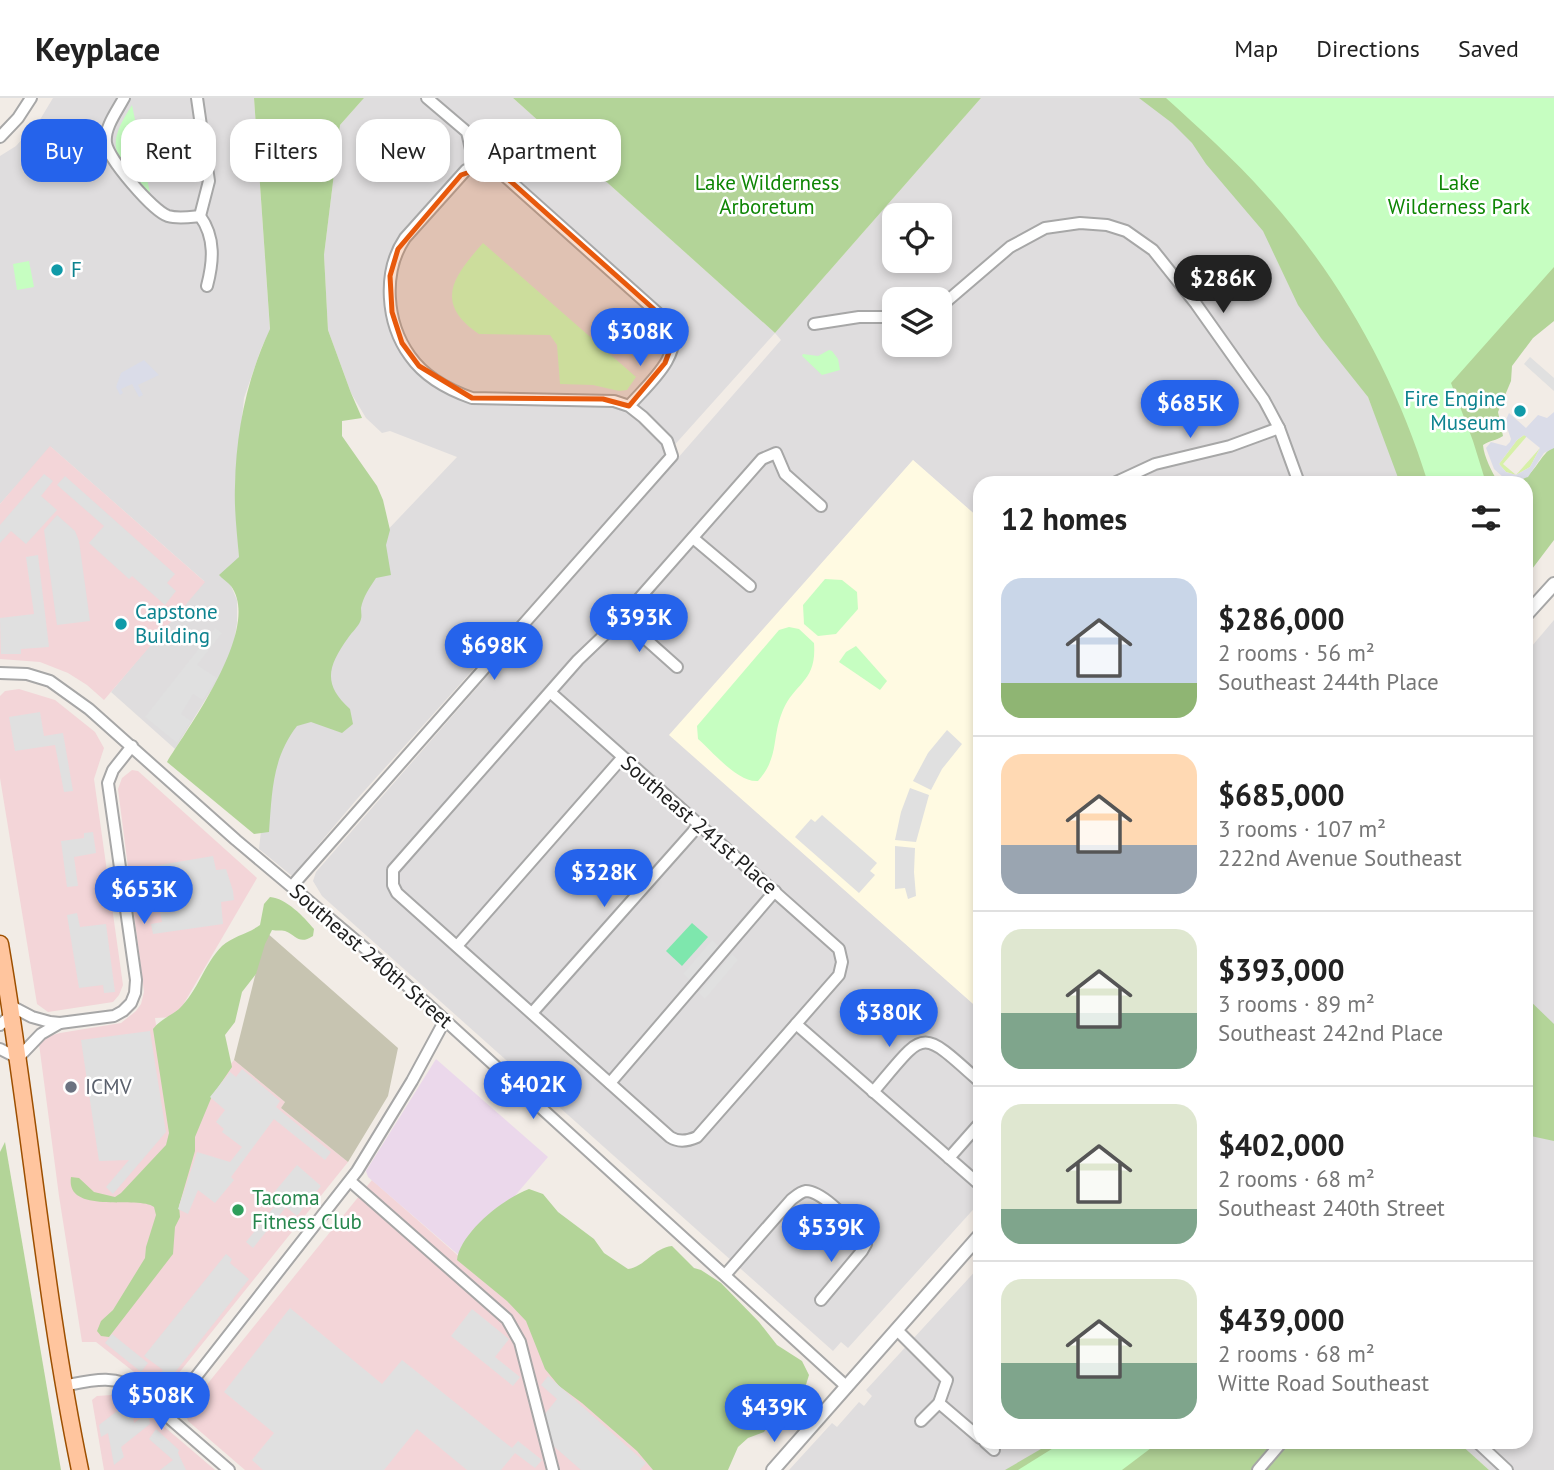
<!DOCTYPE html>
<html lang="en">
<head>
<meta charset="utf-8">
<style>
  body { margin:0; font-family:"PT Sans",sans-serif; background:#f2f2f2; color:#222; height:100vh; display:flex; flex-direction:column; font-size:26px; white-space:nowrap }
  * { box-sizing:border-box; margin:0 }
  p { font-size:23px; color:#767676 }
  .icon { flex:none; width:38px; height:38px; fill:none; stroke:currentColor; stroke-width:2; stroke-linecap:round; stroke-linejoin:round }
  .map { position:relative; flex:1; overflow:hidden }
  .details { position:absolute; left:973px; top:378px; width:560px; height:973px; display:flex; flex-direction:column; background:#fff; border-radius:21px; box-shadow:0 4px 10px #0003 }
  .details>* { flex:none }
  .hud { position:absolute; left:21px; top:21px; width:665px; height:63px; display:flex; gap:14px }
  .fabs { position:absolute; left:882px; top:105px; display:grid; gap:14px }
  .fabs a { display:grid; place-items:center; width:70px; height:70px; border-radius:14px; background:#fff; box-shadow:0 4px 10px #0003; font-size:35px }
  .price { position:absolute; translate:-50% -60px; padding:0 16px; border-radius:24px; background:#2563eb; color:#fff; font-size:23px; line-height:46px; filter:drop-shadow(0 2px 4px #0008) }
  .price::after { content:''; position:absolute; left:50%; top:42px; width:21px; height:16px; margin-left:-10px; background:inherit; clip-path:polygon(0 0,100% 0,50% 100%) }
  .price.on { background:#222; color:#fff }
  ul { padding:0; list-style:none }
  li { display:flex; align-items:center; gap:21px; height:175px; padding:0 28px }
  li+li { border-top:2px solid #e0e0e0 }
  li span { display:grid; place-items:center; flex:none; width:196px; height:140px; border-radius:21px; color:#555 }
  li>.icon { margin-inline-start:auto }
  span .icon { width:84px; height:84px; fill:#fffc; stroke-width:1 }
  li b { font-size:30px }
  h2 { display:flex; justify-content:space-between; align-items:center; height:84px; padding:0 28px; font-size:30px }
  .tag { padding:0 24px; border-radius:21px; background:#fff; box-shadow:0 4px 10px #0003; font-size:24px; line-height:63px }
  .tag.on { background:#2563eb; color:#fff }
  header { display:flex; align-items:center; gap:42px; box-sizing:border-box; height:98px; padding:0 35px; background:#fff; border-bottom:2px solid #e0e0e0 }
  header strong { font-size:33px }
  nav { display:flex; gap:38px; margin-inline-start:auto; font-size:24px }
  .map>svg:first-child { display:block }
  .residential { fill:#dfddde; fill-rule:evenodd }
  .commercial { fill:#f3d5d8 }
  .industrial { fill:#ebd8eb }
  .education { fill:#fffae2 }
  .construction { fill:#c7c4b1 }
  .grass { fill:#d7f0a8 }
  .forest { fill:#b3d498 }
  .park { fill:#c6fec1 }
  .pitch { fill:#7ee7ad }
  .parking { fill:#e0e0e0 }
  .plaza { fill:#dadce8; fill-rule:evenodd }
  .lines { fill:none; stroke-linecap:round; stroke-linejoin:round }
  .minor-casing { stroke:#a7a7a7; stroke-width:14 }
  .tertiary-casing { stroke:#a7a7a7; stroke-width:16 }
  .primary-casing { stroke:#9d4f00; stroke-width:19 }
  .minor { stroke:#fff; stroke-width:10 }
  .tertiary { stroke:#fff; stroke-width:12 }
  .primary { stroke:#ffc59e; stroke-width:16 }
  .marked { fill:#e8590c; fill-opacity:0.2; stroke:#e8590c; stroke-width:5; stroke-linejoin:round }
  .culture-dot { fill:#0f9aa8; stroke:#fff; stroke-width:2.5 }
  .worship-dot { fill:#6b7280; stroke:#fff; stroke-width:2.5 }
  .leisure-dot { fill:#2e9e5b; stroke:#fff; stroke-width:2.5 }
  .labels { text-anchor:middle; stroke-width:5; stroke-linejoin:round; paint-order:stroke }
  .park-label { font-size:21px; fill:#0d8503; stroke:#fff }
  .culture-label { font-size:21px; fill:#0d838f; stroke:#fff; text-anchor:start }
  .street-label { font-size:21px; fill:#202020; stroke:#fff }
  .worship-label { font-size:21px; fill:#5b616d; stroke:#fff; text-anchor:start }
  .leisure-label { font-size:21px; fill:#27864d; stroke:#fff; text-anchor:start }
</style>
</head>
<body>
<header>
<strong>Keyplace</strong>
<nav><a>Map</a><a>Directions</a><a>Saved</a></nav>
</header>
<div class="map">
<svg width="1554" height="1372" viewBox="0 0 1554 1372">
  <rect width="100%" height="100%" fill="#f2ece6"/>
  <g class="residential">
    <path d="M53,0H254L270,232L261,251L244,300L235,388L239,459L231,488L237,502V525L233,550L225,570L175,651L111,594L204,483L51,349L0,406V58L16,48L41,20Z"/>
    <path d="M364,0H513L775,235L981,0H1153L1243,94L1368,299L1402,385H980V421L913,362L670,637L980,912V1104L848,1250L841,1244L833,1253L322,798L313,783L316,774L781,242L775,235L357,701L292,778L259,751L265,697L288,621L380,440L457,359L390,333L382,335L366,320L351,295L328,232L324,157L340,27ZM894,117H940V163H894ZM894,201H940V247H894Z"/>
    <path d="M1554,522V1372H1489L1458,1344H1526V555Z"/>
    <path d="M980,1168V1344H1062L1018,1372H789L832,1325L837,1329L859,1304L864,1308L872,1298L866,1292Z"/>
  </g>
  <g class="commercial">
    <path d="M50,348L205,484L104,602L87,587L68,575L40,564L0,561V406Z"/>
    <path d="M19,591L55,602L95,634L104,650L94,681L123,887L119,897L113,904L48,914L37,906L0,680V598L5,593Z"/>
    <path d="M132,672L138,673L257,780L176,919L155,920L173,1044L160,1100L207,995L234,962L285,1004L281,1010L348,1064L162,1296L96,1244H82L59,1098L39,946L49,938L60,935L121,925L136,913L141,906L144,894L118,691L122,680Z"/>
    <path d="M372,1082L702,1372H245L188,1323L186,1316L188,1310Z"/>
    <path d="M126,1296L215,1372H104L92,1302L97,1298Z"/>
  </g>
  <path class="industrial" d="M436,961L548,1059L462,1160L368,1079L366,1073Z"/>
  <path class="education" d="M913,362L980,421V912L669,637Z"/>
  <path class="construction" d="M266,834L398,950L388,998L348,1064L281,1010L285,1004L234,962Z"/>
  <path class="grass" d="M1524,337L1527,338L1503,366L1516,377L1540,350L1530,369L1516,377L1506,374L1499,366L1517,342Z"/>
  <g class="forest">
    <path d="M254,0H364L340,27L324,157L328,232L351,295L362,320L342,323V338L377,388L383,402L390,432L386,447L391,477L376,480C370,489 363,499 361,510C361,514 362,518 361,521C360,527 352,534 348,540C328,568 322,586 350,611L353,626L342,635L311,624L297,628C272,660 272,695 269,734L254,736L167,664C189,628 262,530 231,488C228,484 222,481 219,477L239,459C237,435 234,411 235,388C236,334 247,280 270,231Z"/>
    <path d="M513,0H981L775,235Z"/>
    <path d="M1139,0H1554V223L1533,240L1512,268L1511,283L1498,314L1503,338C1496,343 1490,342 1483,347C1484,359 1492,374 1498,384L1502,385H1400L1368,299L1321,240L1298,207L1263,133L1206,66L1192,45L1172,25Z"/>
    <path d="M1554,348V442L1526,479V385H1510C1537,380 1535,361 1554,348Z"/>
    <path d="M270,799C286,800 304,819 314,831L313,838C299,847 297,838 285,833C281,832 277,833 272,832L265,846L256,876L242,894L235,924L225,937L232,969L212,998L195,1039V1053L179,1108L180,1119L175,1129L173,1156L109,1239L101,1238L97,1233L101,1223L113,1212L145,1160L146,1149L156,1117L154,1109C138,1097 65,1118 71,1079L79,1080L94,1094L115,1099L121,1095L166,1047L169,1035L153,931C160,922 170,918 179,911C198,893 204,866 222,848C233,838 248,836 260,827L264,806Z"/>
    <path d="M1526,899L1554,926V1043L1526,1037Z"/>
    <path d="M5,1044L61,1372H0V1054Z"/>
    <path d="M529,1091L543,1096L558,1114L594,1141L604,1155L628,1171C645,1169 653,1150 672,1148L694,1170L701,1172L721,1185L759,1224L777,1247L802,1263L809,1277L804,1293L794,1305L780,1310L764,1334L748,1340L738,1349L728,1372H653L637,1353L582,1305L559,1288L545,1271L526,1223L507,1203L457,1162C460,1135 504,1100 529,1091Z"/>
    <path d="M1053,1344H1458L1489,1372H1005Z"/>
  </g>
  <g class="park">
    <path d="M1166,0H1554V169L1451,285L1473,343L1486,385H1428C1395,278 1340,179 1265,96C1234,61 1200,31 1166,0Z"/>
    <path d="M132,7L150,95C117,58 102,53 132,7Z"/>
    <path d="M483,145L636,279L627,292L619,293L593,287L560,286L557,247L550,237L479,236C432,204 455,177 483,145Z"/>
    <path d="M29,163L34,189L17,192L13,166Z"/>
    <path d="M829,252L832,253L838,261L840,272L822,277L802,258L803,256L818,258Z"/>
    <path d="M825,481L842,482L857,494L858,511L836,536L818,538L804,526L803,507Z"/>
    <path d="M789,529L799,531L814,545C817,584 795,584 783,612C771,640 780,658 758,683C738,685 712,653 698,641L697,628L779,532Z"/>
    <path d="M856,548L887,583L880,592L839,564L846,554Z"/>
    <path d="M1063,1344H1159L1122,1372H1018Z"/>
  </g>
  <path class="pitch" d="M692,825L708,839L682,868L666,853Z"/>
  <g class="parking">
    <path d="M1530,259L1554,280V293L1524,266Z"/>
    <path d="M44,376L53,383L41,398L57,412L26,446L11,433L0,445V427Z"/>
    <path d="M65,378L175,476L167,485L176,493L165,507L132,478L129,481L89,445L104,428L57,387Z"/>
    <path d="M57,417L75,433L79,443L90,523L57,527L44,432Z"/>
    <path d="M38,457L49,549L21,551V556H1L0,520L34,516L26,459Z"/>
    <path d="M215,530L222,535L197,567L217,580L203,602L193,596L181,616L191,623L177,645L145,619Z"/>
    <path d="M40,614L44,638L63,635L73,693L64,694L55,647L15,653L9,619Z"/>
    <path d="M947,632L962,646L942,671L931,692L913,683L928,655Z"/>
    <path d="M910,690L929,697L916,744L895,742L901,714Z"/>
    <path d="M822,717L877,765L870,773L875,777L859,795L795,739L811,721L815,724Z"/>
    <path d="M93,734L96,755L74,759L78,788L67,789L61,743L84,740V735Z"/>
    <path d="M895,748L915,750L914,774L916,798L908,801L905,790L895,791Z"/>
    <path d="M213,758L216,772L226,771L233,793L234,802L221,804L223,826L153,836L151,826L162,824L153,779L144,780L142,770Z"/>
    <path d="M77,815L80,829L106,826L115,894L104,895L103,887L79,890L67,817Z"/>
    <path d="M712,842L720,849L691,883L683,876Z"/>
    <path d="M732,856L738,862L705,901L699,895Z"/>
    <path d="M150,933L166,1034L113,1096L106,1089L129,1062L99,1063L81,942Z"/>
    <path d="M242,971L280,1003L276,1009L331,1054L325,1062L274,1021L231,1079L234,1082L215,1105L198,1092L188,1116L178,1111L197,1054L230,1064L242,1049L222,1034L224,1031L216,1024L225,1012L210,999L230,974L236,979Z"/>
    <path d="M297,1067L321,1088L297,1118L286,1109L253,1150L246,1144L278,1104L271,1098Z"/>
    <path d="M226,1156L232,1161L230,1165L249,1181L161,1292L152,1286L163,1272L144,1258Z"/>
    <path d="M290,1210L382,1286L402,1262L512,1350L518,1343L542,1362L535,1370L515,1355L501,1372H467L417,1331L384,1372H263L252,1362L274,1335L224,1294Z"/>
    <path d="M472,1211L509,1241L495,1259L520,1279L513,1288L451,1238Z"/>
    <path d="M112,1236L148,1265L141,1274L105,1245Z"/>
    <path d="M548,1278L646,1365L640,1372H581L542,1338L549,1330L540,1322L557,1301L541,1287Z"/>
    <path d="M130,1303L134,1325L148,1315L150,1326L121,1349L124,1359L114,1367L108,1335L101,1339L99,1327Z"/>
    <path d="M156,1331L179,1352L178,1355L186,1372H160L173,1362L149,1341Z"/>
  </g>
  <g class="plaza">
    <path d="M144,262L159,277L138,287L143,297L139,299L132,286L121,291L123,295L120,297L116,289L121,275Z"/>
    <path d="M1554,314V350L1544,355L1528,379L1516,383L1504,380L1494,371L1486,350L1491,344L1506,348L1510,344L1511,341L1505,324L1509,315L1526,330L1538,317L1547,320ZM1524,337L1540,350L1530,369L1516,377L1506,374L1499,366L1517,342Z"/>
  </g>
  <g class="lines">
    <g class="minor-casing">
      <g id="minor">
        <path d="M124,0C117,13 104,30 106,45C108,61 153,113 168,118C178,121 190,119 200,118"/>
        <path d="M197,0L209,83L200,118C216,140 213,165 207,188"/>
        <path d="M427,0L467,34L475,69"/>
        <path d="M0,39L18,20L31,0"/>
        <path d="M940,209L1010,149L1045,130L1080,125L1107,127L1126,133L1153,152L1196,206L1264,302L1279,330L1299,385"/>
        <path d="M814,226L859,219H894"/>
        <path d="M1114,385L1155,366L1230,348L1279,330"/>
        <path d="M693,440L750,488"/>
        <path d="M622,520L677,569"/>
        <path d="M0,575L27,576L50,583L89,611L236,742L379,862L847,1289"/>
        <path d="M550,594L839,851L842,864L839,877L697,1039C688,1043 679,1045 670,1039L397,795L393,787V772L578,562L622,520L762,361L776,355L785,376L821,408"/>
        <path d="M292,788L672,358L667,343L643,319L629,308L614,303L472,300C449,292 424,278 410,258C386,225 382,174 405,140L466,72L481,68L499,73L670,226C685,257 647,287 629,308"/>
        <path d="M457,848L622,660"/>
        <path d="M11,908L32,919L50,924L60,925L114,918L123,913L131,905L135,895L136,882L108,685L113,672L132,648"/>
        <path d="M532,915L699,727"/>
        <path d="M796,926L980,1087"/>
        <path d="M0,927L12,916"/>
        <path d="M0,951L18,960L41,936L60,925"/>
        <path d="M610,985L775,793"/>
        <path d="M873,994C926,932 918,928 980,984"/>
        <path d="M949,1060L980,1025"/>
        <path d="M350,1083L507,1221L520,1244L553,1372"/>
        <path d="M725,1177L791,1102C796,1098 800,1094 806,1093C823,1093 852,1126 864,1138L866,1146L862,1153L821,1202"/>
        <path d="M897,1232L947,1282L939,1305L921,1323"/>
        <path d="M63,1288C89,1283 116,1275 138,1293L229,1372"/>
        <path d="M939,1305L980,1340"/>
        <path d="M166,1317L357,1073L412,983L445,922"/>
        <path d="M985,1344L994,1352"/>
        <path d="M1477,1344L1507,1372"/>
        <path d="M1258,1372L1282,1344"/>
      </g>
    </g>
    <g class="tertiary-casing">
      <g id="tertiary">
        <path d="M1526,517L1554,486"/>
        <path d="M773,1372L980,1137"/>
      </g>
    </g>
    <g class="primary-casing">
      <path id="primary" d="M0,846C30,1021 44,1198 80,1372"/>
    </g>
    <use href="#minor" class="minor"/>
    <use href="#tertiary" class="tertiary"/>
    <use href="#primary" class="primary"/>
  </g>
  <path class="marked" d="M487,68L499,73L665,221L674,241L665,265L629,308L603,301L472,300L419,268L402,245L392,214L390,178L398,151L461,77Z"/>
  <g class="culture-dot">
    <circle cx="57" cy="172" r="7"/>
    <circle cx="1520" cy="313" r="7"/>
    <circle cx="121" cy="526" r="7"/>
  </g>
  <circle class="worship-dot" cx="71" cy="989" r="7"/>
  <circle class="leisure-dot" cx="238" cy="1112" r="7"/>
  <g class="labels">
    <g class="park-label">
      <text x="767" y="92">Lake Wilderness<tspan x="767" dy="24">Arboretum</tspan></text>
      <text x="1459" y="92">Lake<tspan x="1459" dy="24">Wilderness Park</tspan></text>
    </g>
    <g class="culture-label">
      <text x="71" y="179">F</text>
      <text x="1506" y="308" text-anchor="end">Fire Engine<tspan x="1506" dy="24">Museum</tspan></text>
      <text x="135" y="521">Capstone<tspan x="135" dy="24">Building</tspan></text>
    </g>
    <g class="street-label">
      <text transform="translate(699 727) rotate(41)" y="7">Southeast 241st Place</text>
      <text transform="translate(371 858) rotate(41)" y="7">Southeast 240th Street</text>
    </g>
    <g class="worship-label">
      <text x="85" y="996">ICMV</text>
    </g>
    <g class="leisure-label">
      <text x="252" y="1107">Tacoma<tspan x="252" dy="24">Fitness Club</tspan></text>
    </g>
  </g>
</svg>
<div class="fabs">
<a><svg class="icon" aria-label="locate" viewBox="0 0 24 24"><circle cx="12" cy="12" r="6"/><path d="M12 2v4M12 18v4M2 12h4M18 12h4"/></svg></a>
<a><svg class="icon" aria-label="layers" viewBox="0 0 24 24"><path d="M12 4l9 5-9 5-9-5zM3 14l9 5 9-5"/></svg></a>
</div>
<b class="price on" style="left:1223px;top:217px">$286K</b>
<b class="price" style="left:640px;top:270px">$308K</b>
<b class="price" style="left:1190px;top:342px">$685K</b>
<b class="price" style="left:639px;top:556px">$393K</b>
<b class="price" style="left:494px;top:584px">$698K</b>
<b class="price" style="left:604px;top:811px">$328K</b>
<b class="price" style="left:144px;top:828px">$653K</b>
<b class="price" style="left:889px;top:951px">$380K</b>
<b class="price" style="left:533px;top:1023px">$402K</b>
<b class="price" style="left:831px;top:1166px">$539K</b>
<b class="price" style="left:161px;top:1334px">$508K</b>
<b class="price" style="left:774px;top:1346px">$439K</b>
<div class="hud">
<a class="tag on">Buy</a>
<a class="tag">Rent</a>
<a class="tag">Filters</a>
<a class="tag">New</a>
<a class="tag">Apartment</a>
</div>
<section class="details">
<h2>12 homes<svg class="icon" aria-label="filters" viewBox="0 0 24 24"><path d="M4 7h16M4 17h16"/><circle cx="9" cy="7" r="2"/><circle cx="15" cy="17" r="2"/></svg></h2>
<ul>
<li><span style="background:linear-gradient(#c9d6e8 75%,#8fb573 0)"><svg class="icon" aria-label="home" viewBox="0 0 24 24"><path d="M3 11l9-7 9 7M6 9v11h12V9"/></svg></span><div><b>$286,000</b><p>2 rooms · 56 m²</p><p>Southeast 244th Place</p></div></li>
<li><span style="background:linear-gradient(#ffd9b3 65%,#9aa5b1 0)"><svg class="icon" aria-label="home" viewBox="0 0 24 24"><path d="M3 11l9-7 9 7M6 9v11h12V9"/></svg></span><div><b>$685,000</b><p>3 rooms · 107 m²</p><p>222nd Avenue Southeast</p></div></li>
<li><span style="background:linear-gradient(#dfe7d0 60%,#7fa58c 0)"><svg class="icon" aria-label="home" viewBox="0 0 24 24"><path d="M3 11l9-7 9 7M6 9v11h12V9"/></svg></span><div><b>$393,000</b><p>3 rooms · 89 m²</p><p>Southeast 242nd Place</p></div></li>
<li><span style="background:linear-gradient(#dfe7d0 75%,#7fa58c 0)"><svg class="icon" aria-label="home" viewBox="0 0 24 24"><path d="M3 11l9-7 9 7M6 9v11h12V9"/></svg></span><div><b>$402,000</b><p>2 rooms · 68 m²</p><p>Southeast 240th Street</p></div></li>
<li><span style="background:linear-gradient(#dfe7d0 60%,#7fa58c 0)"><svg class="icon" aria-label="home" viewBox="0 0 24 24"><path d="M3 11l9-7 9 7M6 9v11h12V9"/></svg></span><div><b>$439,000</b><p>2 rooms · 68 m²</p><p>Witte Road Southeast</p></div></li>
</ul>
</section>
</div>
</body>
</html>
